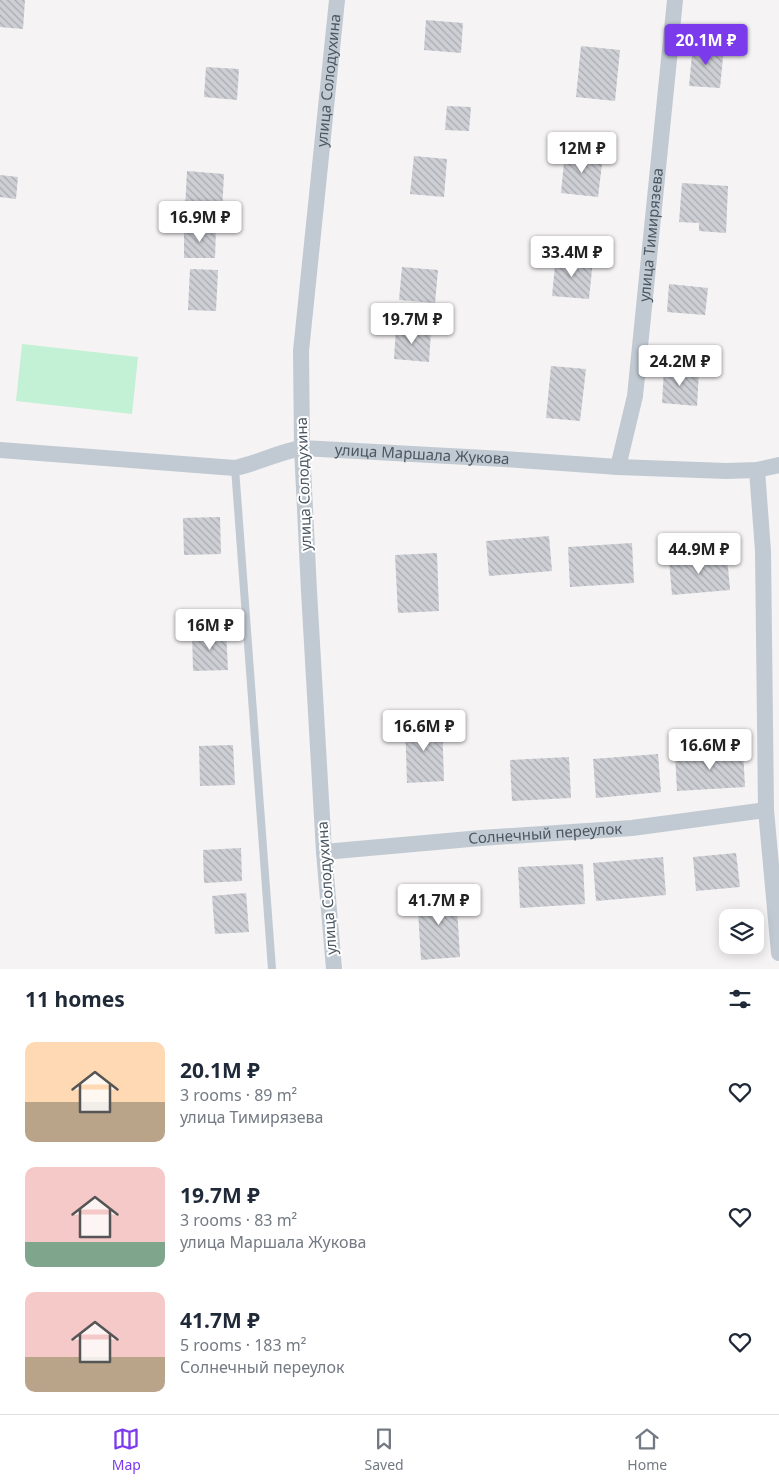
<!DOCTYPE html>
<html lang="en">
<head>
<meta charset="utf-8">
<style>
  body { margin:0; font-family:"Noto Sans",sans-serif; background:#f6f6f7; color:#1f2937; height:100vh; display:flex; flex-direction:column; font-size:19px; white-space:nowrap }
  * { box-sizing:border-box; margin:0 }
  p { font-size:16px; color:#747a83 }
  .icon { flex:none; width:28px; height:28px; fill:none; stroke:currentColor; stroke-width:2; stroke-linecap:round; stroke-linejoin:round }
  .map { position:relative; height:969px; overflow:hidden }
  .side { display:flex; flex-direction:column; background:#fff; flex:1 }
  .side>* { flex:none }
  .tools { position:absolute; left:719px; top:909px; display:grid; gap:10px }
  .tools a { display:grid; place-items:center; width:45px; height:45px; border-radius:10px; background:#fff; box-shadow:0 2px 12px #0003; font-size:25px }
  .price { position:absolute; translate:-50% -42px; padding:0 11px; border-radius:5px; background:#fff; color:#222; font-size:16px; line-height:32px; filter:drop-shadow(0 1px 2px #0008) }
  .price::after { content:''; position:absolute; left:50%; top:30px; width:15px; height:11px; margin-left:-8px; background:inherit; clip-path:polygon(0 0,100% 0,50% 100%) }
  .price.current { background:#7c3aed; color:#fff }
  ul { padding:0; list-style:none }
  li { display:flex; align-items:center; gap:15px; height:125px; padding:0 25px }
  li span { display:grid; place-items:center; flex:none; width:140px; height:100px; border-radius:10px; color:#555 }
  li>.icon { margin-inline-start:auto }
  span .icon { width:60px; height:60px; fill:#fffc; stroke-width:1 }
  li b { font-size:21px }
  h2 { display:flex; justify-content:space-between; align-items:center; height:60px; padding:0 25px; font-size:21px }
  .tabs { display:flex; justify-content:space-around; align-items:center; height:70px; border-top:1px solid #e0e1e3; background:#fff; font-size:14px; color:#747a83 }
  .tabs a { display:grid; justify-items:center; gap:2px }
  .tabs .current { color:#7c3aed }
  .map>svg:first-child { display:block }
  .park { fill:#c3f1d5 }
  .building { fill:url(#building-back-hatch) }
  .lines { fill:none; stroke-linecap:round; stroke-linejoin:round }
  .lane { stroke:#c1cad2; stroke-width:8 }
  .street { stroke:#c1cad2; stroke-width:16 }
  .labels { text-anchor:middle; stroke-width:4; stroke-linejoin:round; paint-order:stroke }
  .street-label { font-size:15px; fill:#4a5661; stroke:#fff }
</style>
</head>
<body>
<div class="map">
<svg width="779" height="969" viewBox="0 0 779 969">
  <defs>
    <pattern id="building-back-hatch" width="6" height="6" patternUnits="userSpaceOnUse" patternTransform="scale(1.25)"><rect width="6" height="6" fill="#cdcfd5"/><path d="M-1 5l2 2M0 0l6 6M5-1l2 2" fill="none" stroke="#a8abb0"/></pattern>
  </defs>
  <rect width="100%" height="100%" fill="#f5f3f3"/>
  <path class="park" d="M22,344L138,357L132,414L16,401Z"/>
  <g class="building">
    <path d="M0,0H25L23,29L0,27Z"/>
    <path d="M426,20L463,23L461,53L424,50Z"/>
    <path d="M693,44L724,47L720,88L689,86Z"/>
    <path d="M581,46L620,50L615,101L576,97Z"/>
    <path d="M206,67L239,69L237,100L204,97Z"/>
    <path d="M447,106L471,107L469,131L445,130Z"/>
    <path d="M565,152L603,156L598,197L561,193Z"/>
    <path d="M414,156L447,159L444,197L410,194Z"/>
    <path d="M187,171L224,174L222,212L185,209Z"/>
    <path d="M0,175L18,177L16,199L0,197Z"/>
    <path d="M682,183L728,186L726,233L699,231V223L679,222Z"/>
    <path d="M184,228H216L215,258H184Z"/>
    <path d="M556,256L593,260L589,299L552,296Z"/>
    <path d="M402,267L438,270L435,303L399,300Z"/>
    <path d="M190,269L218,270L216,311L188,310Z"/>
    <path d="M669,284L708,288L705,315L667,312Z"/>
    <path d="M396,328L431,331L429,362L394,359Z"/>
    <path d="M551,366L586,369L580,421L546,418Z"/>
    <path d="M664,369L699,372L697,406L662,403Z"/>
    <path d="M220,517L221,554L184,555L183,518Z"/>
    <path d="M549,536L552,571L489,576L486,541Z"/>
    <path d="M632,543L634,583L570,587L568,547Z"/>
    <path d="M437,553L439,611L398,613L395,555Z"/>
    <path d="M727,556L730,590L672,595L669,560Z"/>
    <path d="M226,631L228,670L193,671L192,632Z"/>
    <path d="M442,721L444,781L407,783L405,722Z"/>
    <path d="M233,745L235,785L200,786L199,746Z"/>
    <path d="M743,750L745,787L677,791L675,754Z"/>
    <path d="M658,754L661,792L596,798L593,759Z"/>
    <path d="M569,757L571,798L512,801L510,760Z"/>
    <path d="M241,848L242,881L204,883L203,850Z"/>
    <path d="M736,853L740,887L696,891L693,857Z"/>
    <path d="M663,857L666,895L596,901L593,863Z"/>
    <path d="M583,864L585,904L520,908L518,867Z"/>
    <path d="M456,891L460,957L421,960L417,894Z"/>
    <path d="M246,893L249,932L215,934L212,896Z"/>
  </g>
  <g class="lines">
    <path class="lane" d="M235,468L272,969"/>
    <g class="street">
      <path id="s1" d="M0,450L235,468C259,463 278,452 302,448L504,459L618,467L726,471L757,470L779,465"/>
      <path id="s2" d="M618,467L635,396L675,0"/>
      <path d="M757,470L763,551L766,810L779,953"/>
      <path id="s3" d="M324,852L481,838L632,828L766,810"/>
      <path id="s4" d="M334,969L324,852L309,591L302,448L301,351L337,0"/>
    </g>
  </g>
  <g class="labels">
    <g class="street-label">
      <text dy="5" stroke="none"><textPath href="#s4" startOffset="891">улица Солодухина</textPath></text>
      <text dy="5" stroke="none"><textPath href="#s2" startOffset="235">улица Тимирязева</textPath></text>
      <text dy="5" stroke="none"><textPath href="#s1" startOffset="426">улица Маршала Жукова</textPath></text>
      <text transform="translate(304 484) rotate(-92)" y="5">улица Солодухина</text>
      <text dy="5" stroke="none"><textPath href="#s3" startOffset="222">Солнечный переулок</textPath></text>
      <text transform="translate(327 888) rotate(-94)" y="5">улица Солодухина</text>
    </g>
  </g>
</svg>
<div class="tools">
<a><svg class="icon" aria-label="layers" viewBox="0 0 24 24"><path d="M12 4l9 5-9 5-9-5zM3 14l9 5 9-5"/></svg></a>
</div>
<b class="price current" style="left:706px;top:66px">20.1M ₽</b>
<b class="price" style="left:582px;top:174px">12M ₽</b>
<b class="price" style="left:200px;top:243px">16.9M ₽</b>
<b class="price" style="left:572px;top:278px">33.4M ₽</b>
<b class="price" style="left:412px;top:345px">19.7M ₽</b>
<b class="price" style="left:680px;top:387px">24.2M ₽</b>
<b class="price" style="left:699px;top:575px">44.9M ₽</b>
<b class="price" style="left:210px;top:651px">16M ₽</b>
<b class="price" style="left:424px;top:752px">16.6M ₽</b>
<b class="price" style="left:710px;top:771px">16.6M ₽</b>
<b class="price" style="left:439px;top:926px">41.7M ₽</b>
</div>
<section class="side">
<h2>11 homes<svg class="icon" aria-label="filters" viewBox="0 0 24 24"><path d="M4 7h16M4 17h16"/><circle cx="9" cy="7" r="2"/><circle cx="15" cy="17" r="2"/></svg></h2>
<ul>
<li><span style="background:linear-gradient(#ffd9b3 60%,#b9a48a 0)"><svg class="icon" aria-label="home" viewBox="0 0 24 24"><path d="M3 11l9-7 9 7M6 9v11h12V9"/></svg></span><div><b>20.1M ₽</b><p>3 rooms · 89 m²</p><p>улица Тимирязева</p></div><svg class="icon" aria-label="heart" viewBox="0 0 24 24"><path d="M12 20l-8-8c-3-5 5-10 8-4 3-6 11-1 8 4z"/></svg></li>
<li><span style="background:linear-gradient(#f6c9c9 75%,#7fa58c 0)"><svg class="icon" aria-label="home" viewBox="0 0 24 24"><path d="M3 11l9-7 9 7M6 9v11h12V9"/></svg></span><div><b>19.7M ₽</b><p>3 rooms · 83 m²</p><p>улица Маршала Жукова</p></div><svg class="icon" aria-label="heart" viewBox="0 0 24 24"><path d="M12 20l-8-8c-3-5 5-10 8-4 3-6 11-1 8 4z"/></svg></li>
<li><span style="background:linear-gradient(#f6c9c9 65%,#b9a48a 0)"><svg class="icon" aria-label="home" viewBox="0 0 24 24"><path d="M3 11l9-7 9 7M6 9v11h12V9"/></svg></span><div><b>41.7M ₽</b><p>5 rooms · 183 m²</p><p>Солнечный переулок</p></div><svg class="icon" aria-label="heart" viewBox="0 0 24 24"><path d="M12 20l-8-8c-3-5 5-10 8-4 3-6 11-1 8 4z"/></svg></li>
</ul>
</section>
<nav class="tabs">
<a class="current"><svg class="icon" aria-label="map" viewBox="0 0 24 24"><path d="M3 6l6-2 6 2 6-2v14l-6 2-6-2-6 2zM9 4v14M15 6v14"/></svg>Map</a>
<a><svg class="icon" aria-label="saved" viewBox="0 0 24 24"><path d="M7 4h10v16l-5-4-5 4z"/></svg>Saved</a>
<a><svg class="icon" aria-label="home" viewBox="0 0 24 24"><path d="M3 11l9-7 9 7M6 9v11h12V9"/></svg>Home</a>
</nav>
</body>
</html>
